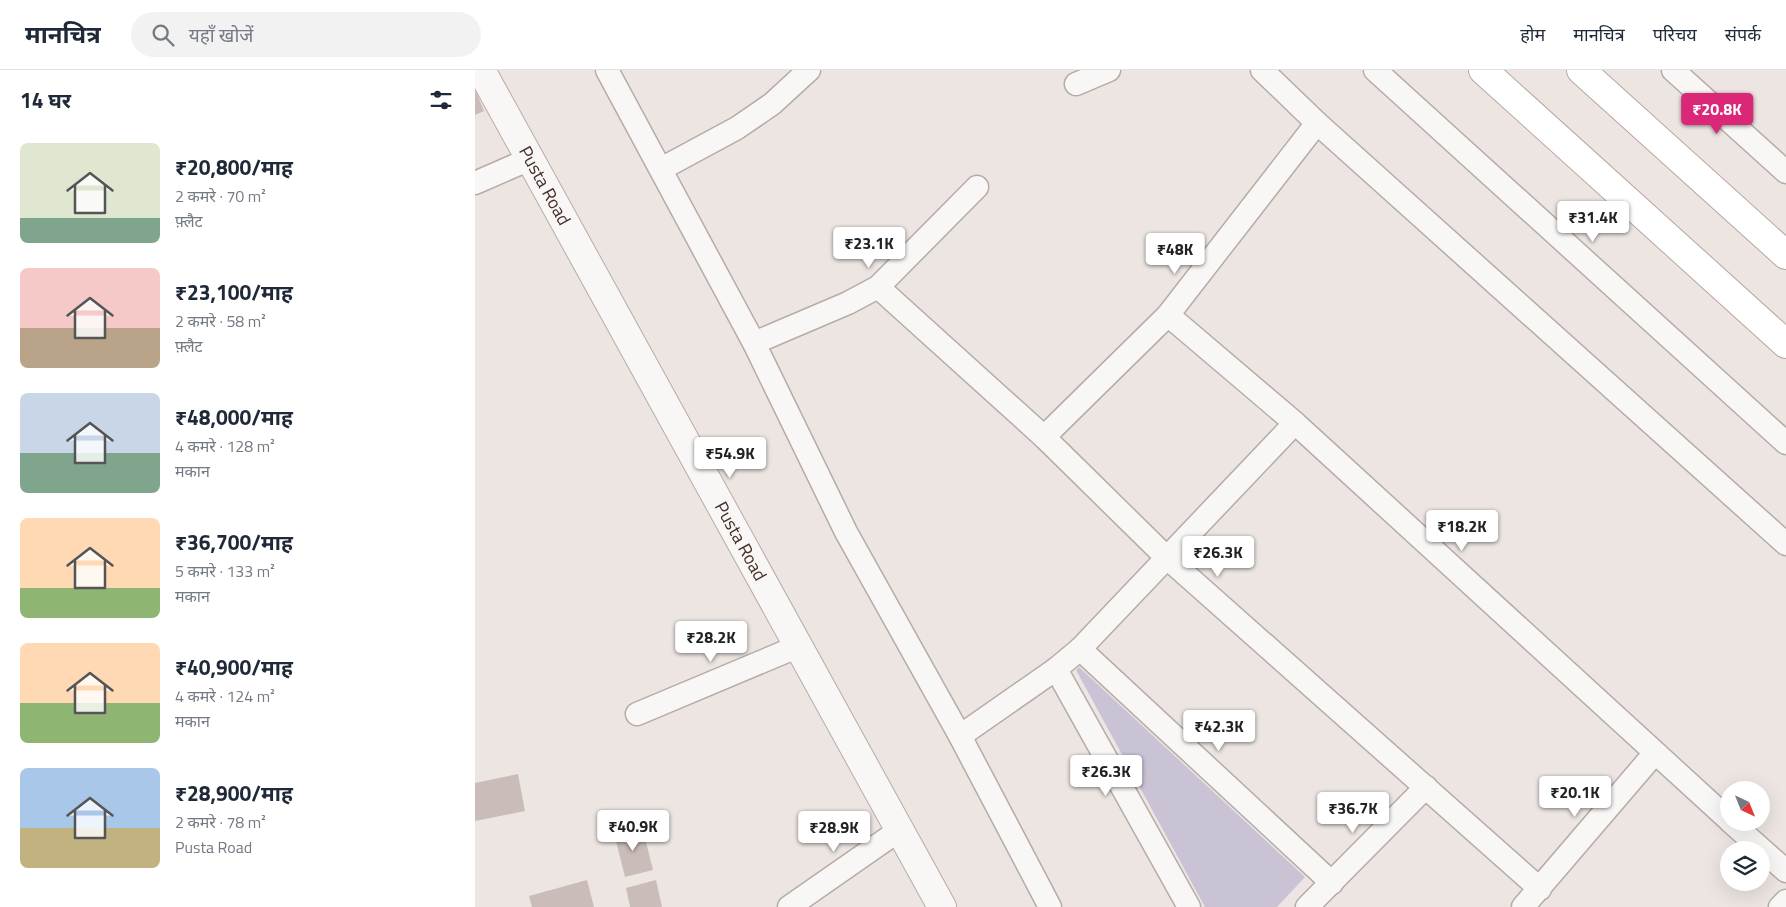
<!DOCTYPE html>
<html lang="hi">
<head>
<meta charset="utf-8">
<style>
  body { margin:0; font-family:"Titillium Web","Noto Sans Devanagari",sans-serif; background:#f2f2f3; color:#1f2937; height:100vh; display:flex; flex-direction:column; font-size:19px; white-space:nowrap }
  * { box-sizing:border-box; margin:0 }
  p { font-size:16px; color:#747a83 }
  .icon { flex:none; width:28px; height:28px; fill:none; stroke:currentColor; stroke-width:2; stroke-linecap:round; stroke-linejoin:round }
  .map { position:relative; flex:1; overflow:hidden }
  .drawer { display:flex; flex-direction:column; background:#fff; width:475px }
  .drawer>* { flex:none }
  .needle { width:32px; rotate:137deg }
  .controls { position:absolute; left:1245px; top:711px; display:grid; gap:10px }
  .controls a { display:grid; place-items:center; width:50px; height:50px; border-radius:50%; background:#fff; box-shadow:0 5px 20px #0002; font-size:25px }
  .price { position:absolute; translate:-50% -42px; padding:0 11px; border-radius:5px; background:#fff; color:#222; font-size:16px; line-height:32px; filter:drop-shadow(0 1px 2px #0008) }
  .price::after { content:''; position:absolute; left:50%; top:30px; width:15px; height:11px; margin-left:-8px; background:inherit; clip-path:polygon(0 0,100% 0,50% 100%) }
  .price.selected { background:#db2777; color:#fff }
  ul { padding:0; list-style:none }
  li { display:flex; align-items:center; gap:15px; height:125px; padding:0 20px }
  li span { display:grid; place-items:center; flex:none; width:140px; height:100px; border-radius:8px; color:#555 }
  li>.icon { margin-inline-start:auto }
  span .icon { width:60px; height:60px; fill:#fffc; stroke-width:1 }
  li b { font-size:21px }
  h2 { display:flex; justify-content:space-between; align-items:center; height:60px; padding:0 20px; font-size:21px }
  header { display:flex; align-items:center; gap:30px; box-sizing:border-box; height:70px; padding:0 25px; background:#fff; border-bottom:1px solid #e0e1e3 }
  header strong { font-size:24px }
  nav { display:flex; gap:28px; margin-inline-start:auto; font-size:18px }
  .search { width:350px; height:45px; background:#f2f2f3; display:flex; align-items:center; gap:12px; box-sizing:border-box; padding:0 18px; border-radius:28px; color:#747a83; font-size:19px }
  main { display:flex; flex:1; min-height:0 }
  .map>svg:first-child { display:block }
  .green { fill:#cac3d6 }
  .building { fill:#cabdb9 }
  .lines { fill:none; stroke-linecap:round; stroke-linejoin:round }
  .minor-casing { stroke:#b7aba7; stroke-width:25 }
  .tertiary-casing { stroke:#b7aba7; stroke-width:30 }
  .primary-casing { stroke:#b8a6a1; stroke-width:30 }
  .minor { stroke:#f9f7f5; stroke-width:22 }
  .tertiary { stroke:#f9f7f5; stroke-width:28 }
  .primary { stroke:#fff; stroke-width:28 }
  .labels { text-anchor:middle; stroke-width:4.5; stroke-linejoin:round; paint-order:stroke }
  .street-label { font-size:18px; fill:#453029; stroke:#f9f4f2 }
</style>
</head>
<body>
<header>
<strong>मानचित्र</strong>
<div class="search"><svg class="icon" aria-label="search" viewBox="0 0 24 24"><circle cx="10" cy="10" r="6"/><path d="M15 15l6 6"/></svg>यहाँ खोजें</div>
<nav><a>होम</a><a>मानचित्र</a><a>परिचय</a><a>संपर्क</a></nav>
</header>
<main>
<section class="drawer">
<h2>14 घर<svg class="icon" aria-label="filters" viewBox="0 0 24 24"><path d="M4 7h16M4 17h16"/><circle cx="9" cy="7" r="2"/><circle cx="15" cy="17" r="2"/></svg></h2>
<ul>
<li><span style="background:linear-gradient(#dfe7d0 75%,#7fa58c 0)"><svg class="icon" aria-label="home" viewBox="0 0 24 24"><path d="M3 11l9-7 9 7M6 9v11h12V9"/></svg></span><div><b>₹20,800/माह</b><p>2 कमरे · 70 m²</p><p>फ़्लैट</p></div></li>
<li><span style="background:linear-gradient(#f6c9c9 60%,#b9a48a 0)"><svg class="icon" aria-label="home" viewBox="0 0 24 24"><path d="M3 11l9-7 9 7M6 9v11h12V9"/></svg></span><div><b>₹23,100/माह</b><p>2 कमरे · 58 m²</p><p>फ़्लैट</p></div></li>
<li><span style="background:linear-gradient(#c9d6e8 60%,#7fa58c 0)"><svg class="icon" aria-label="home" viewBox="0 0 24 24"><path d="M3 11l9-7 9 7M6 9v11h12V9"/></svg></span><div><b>₹48,000/माह</b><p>4 कमरे · 128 m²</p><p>मकान</p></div></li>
<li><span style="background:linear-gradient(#ffd9b3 70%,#8fb573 0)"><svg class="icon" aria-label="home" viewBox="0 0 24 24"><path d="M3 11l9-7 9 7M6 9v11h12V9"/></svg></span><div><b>₹36,700/माह</b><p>5 कमरे · 133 m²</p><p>मकान</p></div></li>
<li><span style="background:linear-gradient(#ffd9b3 60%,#8fb573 0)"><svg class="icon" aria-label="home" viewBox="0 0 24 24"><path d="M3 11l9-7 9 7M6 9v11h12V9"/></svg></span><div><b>₹40,900/माह</b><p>4 कमरे · 124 m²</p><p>मकान</p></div></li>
<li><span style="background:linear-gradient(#a9c7e8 60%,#c2b280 0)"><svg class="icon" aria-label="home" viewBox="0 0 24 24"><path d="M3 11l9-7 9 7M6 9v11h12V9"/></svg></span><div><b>₹28,900/माह</b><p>2 कमरे · 78 m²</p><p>Pusta Road</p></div></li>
</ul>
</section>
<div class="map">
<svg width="1311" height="837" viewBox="0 0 1311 837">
  <rect width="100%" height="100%" fill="#ece5e2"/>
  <path class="green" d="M604,597L830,807L802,837H730L601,600Z"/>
  <g class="building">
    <path d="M0,19L9,41L0,45Z"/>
    <path d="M43,704L50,741L0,751V713Z"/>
    <path d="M167,756L178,800L150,807L139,763Z"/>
    <path d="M112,810L119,837H57L54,826Z"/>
    <path d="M181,810L187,837H155L151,818Z"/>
  </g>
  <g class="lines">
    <g class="minor-casing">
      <g id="minor">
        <path d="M132,0L279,273L371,462L485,666L575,837"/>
        <path d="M787,0L842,53L1311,474"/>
        <path d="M900,0L1311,373"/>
        <path d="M1198,0L1311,102"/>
        <path d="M601,14L634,0"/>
        <path d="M186,99L262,58L297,34L334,0"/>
        <path d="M0,113L55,89"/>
        <path d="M403,217L569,367L691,487L1065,819"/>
        <path d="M693,245L820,353L1254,750"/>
        <path d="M279,273L373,233L403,217L502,117"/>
        <path d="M569,367L693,245L842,53"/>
        <path d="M605,579L857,813"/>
        <path d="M581,599L714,837"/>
        <path d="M162,644L324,576"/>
        <path d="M485,666L581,599L605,579L820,353"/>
        <path d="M1256,752L1311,801"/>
        <path d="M314,837L426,759"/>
        <path d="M832,837L951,717"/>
        <path d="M1048,837L1179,684"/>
        <path d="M1305,837L1311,831"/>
      </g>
    </g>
    <g class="tertiary-casing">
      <g id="tertiary">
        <path id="s1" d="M6,0L467,837"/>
      </g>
    </g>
    <g class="primary-casing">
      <g id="primary">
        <path d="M1008,0L1311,274"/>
        <path d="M1106,0L1311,185"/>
      </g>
    </g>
    <use href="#minor" class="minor"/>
    <use href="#tertiary" class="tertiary"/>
    <use href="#primary" class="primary"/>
  </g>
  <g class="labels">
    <g class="street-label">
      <text dy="6" stroke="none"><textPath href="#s1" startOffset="132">Pusta Road</textPath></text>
      <text dy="6" stroke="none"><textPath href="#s1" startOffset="538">Pusta Road</textPath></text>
    </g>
  </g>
</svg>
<div class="controls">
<a><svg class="needle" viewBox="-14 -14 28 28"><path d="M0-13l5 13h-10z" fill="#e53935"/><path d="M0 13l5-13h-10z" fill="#747a83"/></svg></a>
<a><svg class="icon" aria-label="layers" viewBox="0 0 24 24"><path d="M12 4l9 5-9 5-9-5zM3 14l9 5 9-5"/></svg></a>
</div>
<b class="price selected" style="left:1242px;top:65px">₹20.8K</b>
<b class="price" style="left:1118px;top:173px">₹31.4K</b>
<b class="price" style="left:394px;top:199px">₹23.1K</b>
<b class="price" style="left:700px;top:205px">₹48K</b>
<b class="price" style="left:255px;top:409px">₹54.9K</b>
<b class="price" style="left:987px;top:482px">₹18.2K</b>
<b class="price" style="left:743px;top:508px">₹26.3K</b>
<b class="price" style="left:236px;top:593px">₹28.2K</b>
<b class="price" style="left:744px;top:682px">₹42.3K</b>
<b class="price" style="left:631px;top:727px">₹26.3K</b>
<b class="price" style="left:1100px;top:748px">₹20.1K</b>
<b class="price" style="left:878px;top:764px">₹36.7K</b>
<b class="price" style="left:158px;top:782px">₹40.9K</b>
<b class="price" style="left:359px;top:783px">₹28.9K</b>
</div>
</main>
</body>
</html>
